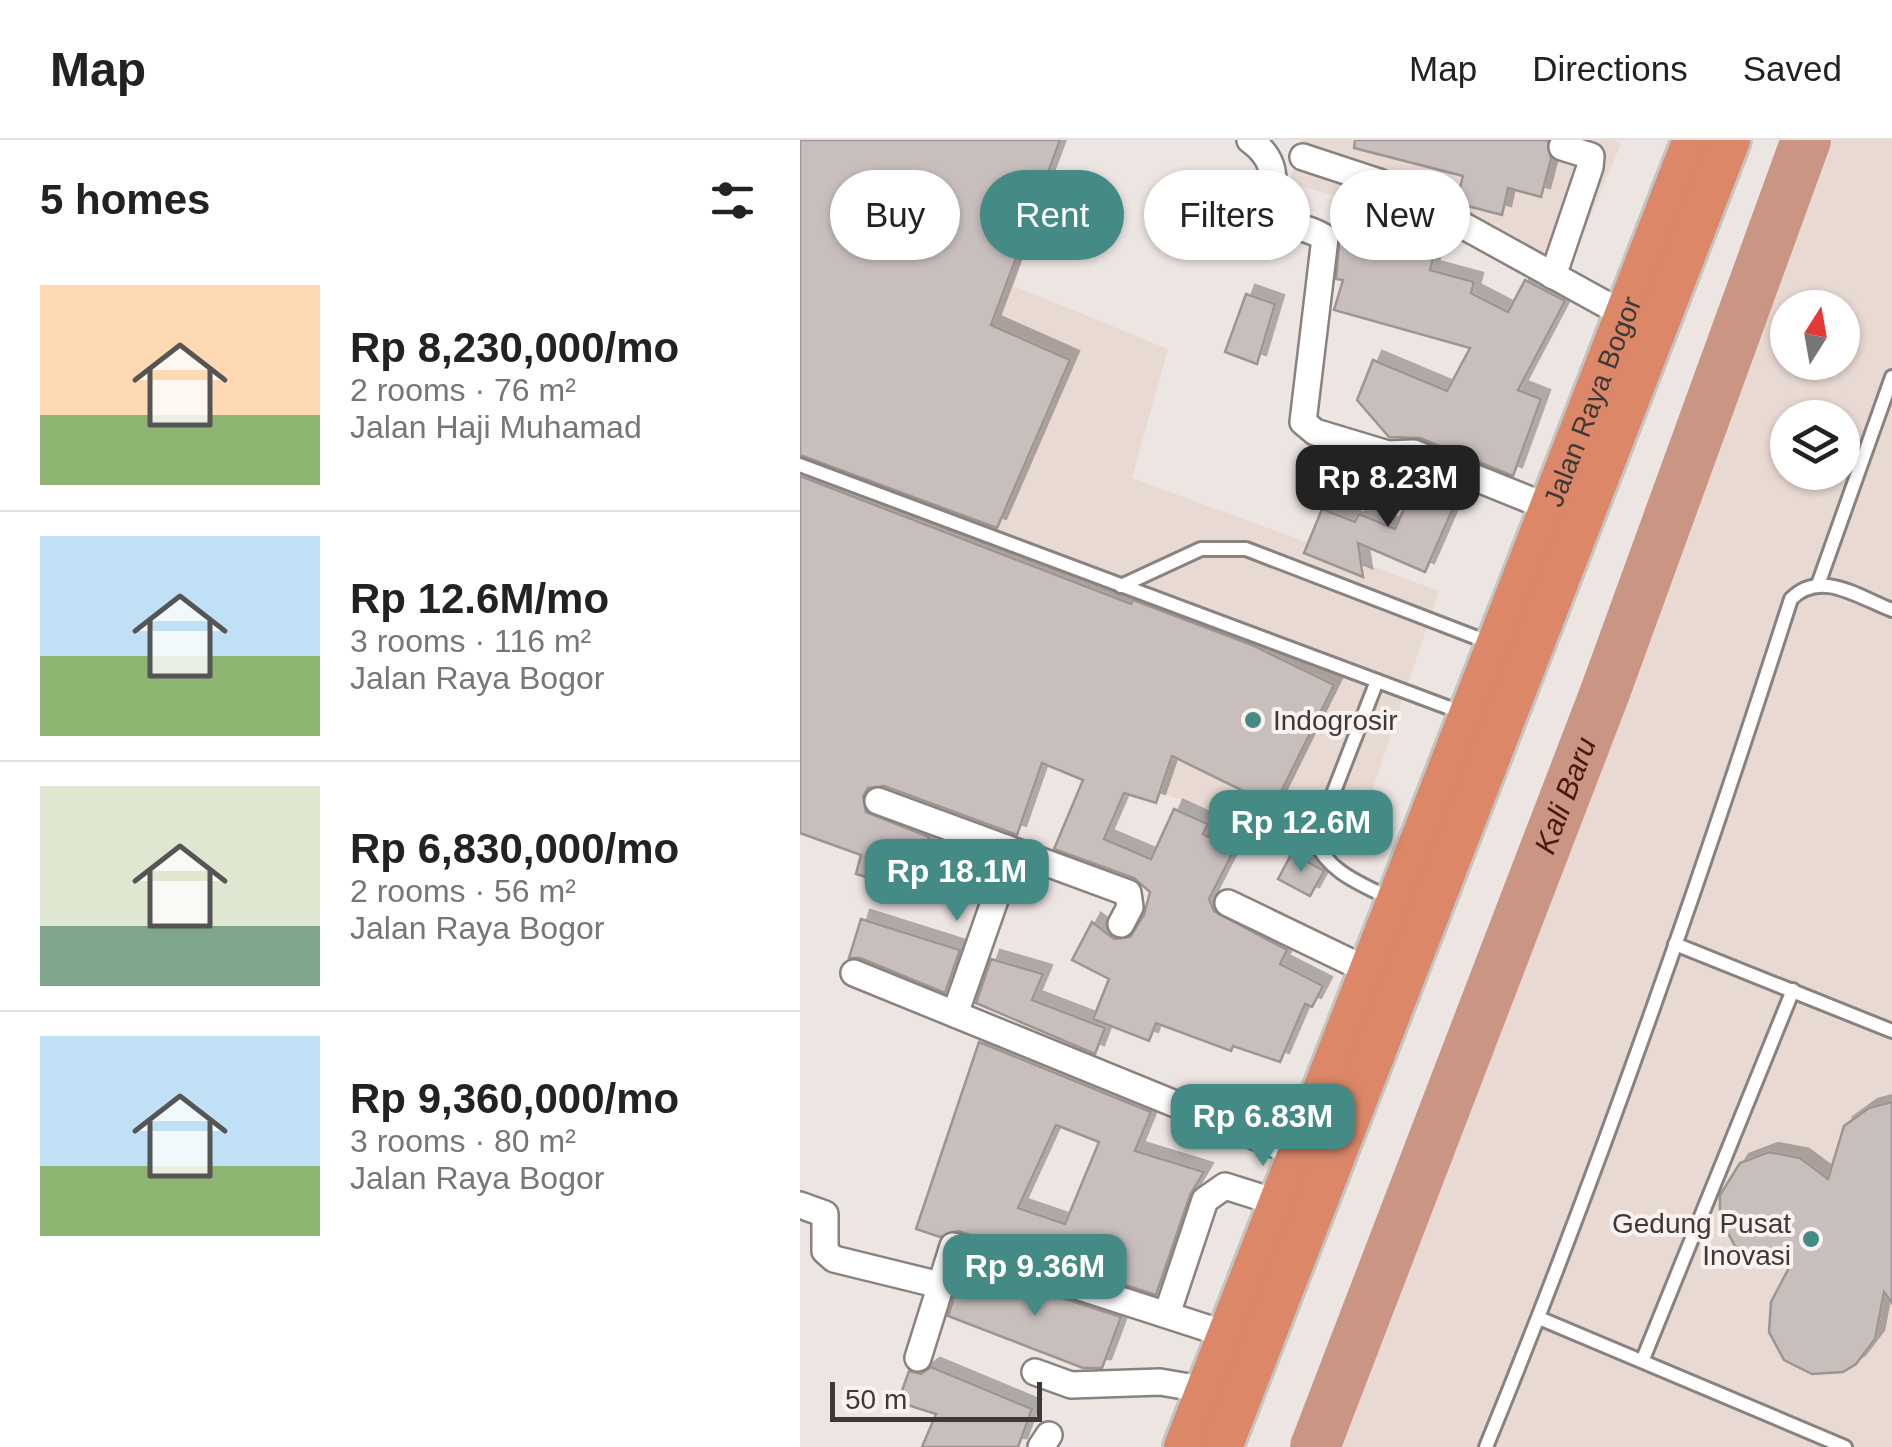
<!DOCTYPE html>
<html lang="en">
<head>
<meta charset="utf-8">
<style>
  body { margin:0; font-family:Arial,sans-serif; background:#f6f6f6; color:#222; height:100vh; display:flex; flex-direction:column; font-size:38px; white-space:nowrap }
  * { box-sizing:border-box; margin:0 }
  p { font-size:32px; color:#767676 }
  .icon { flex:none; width:55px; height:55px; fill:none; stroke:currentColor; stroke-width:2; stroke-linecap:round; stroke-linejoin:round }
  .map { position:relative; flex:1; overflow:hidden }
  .details { display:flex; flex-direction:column; background:#fff; width:800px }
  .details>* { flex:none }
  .banner { position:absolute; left:30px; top:30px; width:910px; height:90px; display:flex; gap:20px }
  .needle { width:65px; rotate:11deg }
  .tools { position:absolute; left:970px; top:150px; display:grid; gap:20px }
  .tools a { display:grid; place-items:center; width:90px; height:90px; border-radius:50%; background:#fff; box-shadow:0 2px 8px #0004; font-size:50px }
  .scale { position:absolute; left:30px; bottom:25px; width:212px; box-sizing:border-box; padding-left:10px; border:5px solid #3c3938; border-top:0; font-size:28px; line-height:35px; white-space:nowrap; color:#3c3938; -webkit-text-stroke:8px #fbf2ef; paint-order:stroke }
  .price { position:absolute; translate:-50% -85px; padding:0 22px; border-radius:20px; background:#448b86; color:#fff; font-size:32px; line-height:65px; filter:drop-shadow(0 2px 5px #0008) }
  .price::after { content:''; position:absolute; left:50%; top:60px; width:30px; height:22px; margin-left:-15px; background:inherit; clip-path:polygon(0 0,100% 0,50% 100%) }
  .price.selected { background:#222; color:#fff }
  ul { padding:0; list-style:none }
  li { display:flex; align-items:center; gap:30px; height:250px; padding:0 40px }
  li+li { border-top:2px solid #e0e0e0 }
  li span { display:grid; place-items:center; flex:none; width:280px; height:200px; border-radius:0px; color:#555 }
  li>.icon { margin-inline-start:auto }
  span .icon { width:120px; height:120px; fill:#fffc; stroke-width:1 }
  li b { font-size:42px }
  h2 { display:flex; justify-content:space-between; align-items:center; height:120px; padding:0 40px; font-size:42px }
  .pill { padding:0 35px; border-radius:45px; background:#fff; box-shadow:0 2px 8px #0004; font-size:35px; line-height:90px }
  .pill.selected { background:#448b86; color:#fff }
  header { display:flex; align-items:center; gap:60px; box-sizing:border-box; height:140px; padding:0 50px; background:#fff; border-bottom:2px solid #e0e0e0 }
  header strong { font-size:48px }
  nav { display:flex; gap:55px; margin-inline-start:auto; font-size:35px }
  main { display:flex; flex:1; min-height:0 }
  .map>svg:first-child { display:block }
  .built { fill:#e9d9d3; fill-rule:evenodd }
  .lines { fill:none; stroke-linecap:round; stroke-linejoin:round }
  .river { stroke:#ca9582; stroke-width:50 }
  .building { fill:#c8bfbd; stroke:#9d9592; stroke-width:2.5; fill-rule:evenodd; filter:url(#shadow) }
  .service-casing { stroke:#89827f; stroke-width:18 }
  .minor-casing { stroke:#89827f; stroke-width:30 }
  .trunk-casing { stroke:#c4c4c3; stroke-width:48 }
  .service { stroke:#fff; stroke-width:12 }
  .minor { stroke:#fff; stroke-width:25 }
  .trunk { stroke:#db8768; stroke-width:42 }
  .poi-dot { fill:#448b86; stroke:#fbf2ef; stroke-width:4 }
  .labels { text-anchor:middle; stroke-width:8; stroke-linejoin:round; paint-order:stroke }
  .street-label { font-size:28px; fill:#3c3938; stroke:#fbf2ef }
  .poi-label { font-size:28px; fill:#3c3938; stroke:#fbf2ef; text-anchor:start }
  .water-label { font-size:30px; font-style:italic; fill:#4a1906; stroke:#fbf2ef }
</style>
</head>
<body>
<header>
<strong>Map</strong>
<nav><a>Map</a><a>Directions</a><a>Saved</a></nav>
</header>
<main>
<section class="details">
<h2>5 homes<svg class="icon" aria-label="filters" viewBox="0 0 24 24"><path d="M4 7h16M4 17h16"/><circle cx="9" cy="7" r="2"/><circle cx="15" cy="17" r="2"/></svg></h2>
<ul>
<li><span style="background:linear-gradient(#ffd9b3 65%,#8fb573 0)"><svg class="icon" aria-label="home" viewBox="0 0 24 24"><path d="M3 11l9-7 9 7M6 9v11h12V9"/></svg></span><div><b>Rp 8,230,000/mo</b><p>2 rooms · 76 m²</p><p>Jalan Haji Muhamad</p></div></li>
<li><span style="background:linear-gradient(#bfe0f5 60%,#8fb573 0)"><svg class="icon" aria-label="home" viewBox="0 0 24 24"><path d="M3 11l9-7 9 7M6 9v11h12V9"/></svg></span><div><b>Rp 12.6M/mo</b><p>3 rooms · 116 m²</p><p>Jalan Raya Bogor</p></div></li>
<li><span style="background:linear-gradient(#dfe7d0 70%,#7fa58c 0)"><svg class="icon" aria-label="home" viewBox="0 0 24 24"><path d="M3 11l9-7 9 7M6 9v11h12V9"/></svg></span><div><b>Rp 6,830,000/mo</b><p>2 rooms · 56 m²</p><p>Jalan Raya Bogor</p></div></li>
<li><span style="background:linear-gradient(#bfe0f5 65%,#8fb573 0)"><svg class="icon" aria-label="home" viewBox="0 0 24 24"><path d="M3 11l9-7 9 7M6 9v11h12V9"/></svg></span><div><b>Rp 9,360,000/mo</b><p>3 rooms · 80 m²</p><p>Jalan Raya Bogor</p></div></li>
</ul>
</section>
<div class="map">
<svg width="1092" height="1307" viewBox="0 0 1092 1307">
  <defs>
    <filter id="shadow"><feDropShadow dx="9" dy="-9" stdDeviation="0" flood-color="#0004"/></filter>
  </defs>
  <rect width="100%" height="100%" fill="#ede5e2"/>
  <g class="built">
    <path d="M0,0H260L214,146L368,209L332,338L639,451L550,717L45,546L0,628Z"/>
    <path d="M501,0H813L821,4L759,150L610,77L489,43Z"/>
    <path d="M1024,0H1092V1307H514ZM988,168H1042V222H988ZM988,278H1042V332H988Z"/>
  </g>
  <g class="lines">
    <path class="river" id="s1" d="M515,1307L804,555L1006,0"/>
  </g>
  <g class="building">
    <path d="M0,0H260L191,185L270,220L197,388L0,315Z"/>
    <path d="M555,0H748L751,19L741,57L708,48L702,75L656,63L663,36L554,8Z"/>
    <path d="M597,85L639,95L630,130L674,142L671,153L708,172L725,140L765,161L718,250L741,259L713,336L620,298L589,297L557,260L573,220L647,251L670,208L534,170L543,140L536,139L540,92L592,104Z"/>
    <path d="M446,154L475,164L457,224L425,212Z"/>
    <path d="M620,333L661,350L625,432L558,403L563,437L504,413L522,369L555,382L559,374L595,389Z"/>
    <path d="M0,336L331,464L333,460L452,505L534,545L474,666L372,616L356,663L324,653L304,699L351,719L374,669L408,684L403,694L434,710L409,759L414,771L487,810L480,824L523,846L512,867L505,864L480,922L433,906L431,911L356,883L349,901L293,879L309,839L272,820L292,782L314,799L330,797L344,775L350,752L334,738L254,709L283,640L242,623L217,695L84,646L68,648L63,656L66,672L129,697L110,751L56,734L61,715L0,693Z"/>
    <path d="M492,713L524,731L510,756L478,739Z"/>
    <path d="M61,779L160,810L145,853L60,818H49Z"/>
    <path d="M191,819L243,834L232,860L305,888L295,914L176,863Z"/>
    <path d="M179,902L351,972L335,1011L404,1032L390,1055L356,1155L158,1091L140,1097L116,1089ZM256,985L299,1002L265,1084L218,1068Z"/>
    <path d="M1092,962V1163L1084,1152L1075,1199L1056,1224L1043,1232L1012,1234L984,1220L969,1192L971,1162L992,1122L962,1120L935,1106L920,1078V1055L940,1023L969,1012L1000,1018L1028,1039L1044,986L1069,968Z"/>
    <path d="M164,1126L321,1177L302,1228H283L148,1176Z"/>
    <path d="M131,1227L232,1269L218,1307H122L136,1274L98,1262L109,1231L121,1234Z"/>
  </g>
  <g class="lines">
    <g class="service-casing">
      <g id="service">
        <path d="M0,325L663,573"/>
        <path d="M1019,442L1092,237"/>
        <path d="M321,446L401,409H446L693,504"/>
        <path d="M577,541L515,700C528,733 564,745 593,760"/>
        <path d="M875,804L1092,891"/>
        <path d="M739,1178L1045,1307"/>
        <path d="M843,1219L993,850"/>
        <path d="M686,1307C800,1030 899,745 991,459C1020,429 1058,457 1092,470"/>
      </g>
    </g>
    <g class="minor-casing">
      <g id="minor">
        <path d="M450,0C491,30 461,59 481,78C493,88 512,88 525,98L503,282L515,292L588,314L614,313L750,368"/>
        <path d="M503,17L579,42L615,59L825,175"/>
        <path d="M753,136L790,27L791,16L762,7"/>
        <path d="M78,661L328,753L330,767L321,784"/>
        <path d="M428,763L569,831"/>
        <path d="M54,833L498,1014"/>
        <path d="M155,874L204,734L206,708"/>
        <path d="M0,1065L25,1074V1111L34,1119L140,1145"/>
        <path d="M367,1174L405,1060L425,1046L479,1063"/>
        <path d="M118,1218L153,1106L441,1199"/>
        <path d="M235,1232L271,1245L360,1242L407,1250"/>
        <path d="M241,1307L249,1295"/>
      </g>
    </g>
    <g class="trunk-casing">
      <g id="trunk">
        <path id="s2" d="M385,1307L894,0"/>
        <path d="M421,1307L929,0"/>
      </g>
    </g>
    <use href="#service" class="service"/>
    <use href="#minor" class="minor"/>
    <use href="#trunk" class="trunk"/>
  </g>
  <g class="poi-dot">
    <circle cx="453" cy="580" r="10"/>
    <circle cx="1011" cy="1099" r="10"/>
  </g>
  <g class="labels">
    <g class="street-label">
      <text dy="10" stroke="none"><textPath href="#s2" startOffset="1122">Jalan Raya Bogor</textPath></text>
    </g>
    <g class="poi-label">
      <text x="473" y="590">Indogrosir</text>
      <text x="991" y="1093" text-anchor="end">Gedung Pusat<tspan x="991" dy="32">Inovasi</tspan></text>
    </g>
    <g class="water-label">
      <text dy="10" stroke="none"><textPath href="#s1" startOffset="698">Kali Baru</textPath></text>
    </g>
  </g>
</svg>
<div class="tools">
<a><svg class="needle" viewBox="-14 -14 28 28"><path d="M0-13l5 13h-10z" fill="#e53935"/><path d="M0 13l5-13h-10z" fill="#767676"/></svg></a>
<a><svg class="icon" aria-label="layers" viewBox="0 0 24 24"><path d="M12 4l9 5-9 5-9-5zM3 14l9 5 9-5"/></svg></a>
</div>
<div class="scale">50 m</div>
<b class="price selected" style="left:588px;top:390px">Rp 8.23M</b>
<b class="price" style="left:501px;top:735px">Rp 12.6M</b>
<b class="price" style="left:157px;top:784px">Rp 18.1M</b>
<b class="price" style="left:463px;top:1029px">Rp 6.83M</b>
<b class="price" style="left:235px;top:1179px">Rp 9.36M</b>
<div class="banner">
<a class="pill">Buy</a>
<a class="pill selected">Rent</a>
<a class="pill">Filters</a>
<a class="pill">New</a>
</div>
</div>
</main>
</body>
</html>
